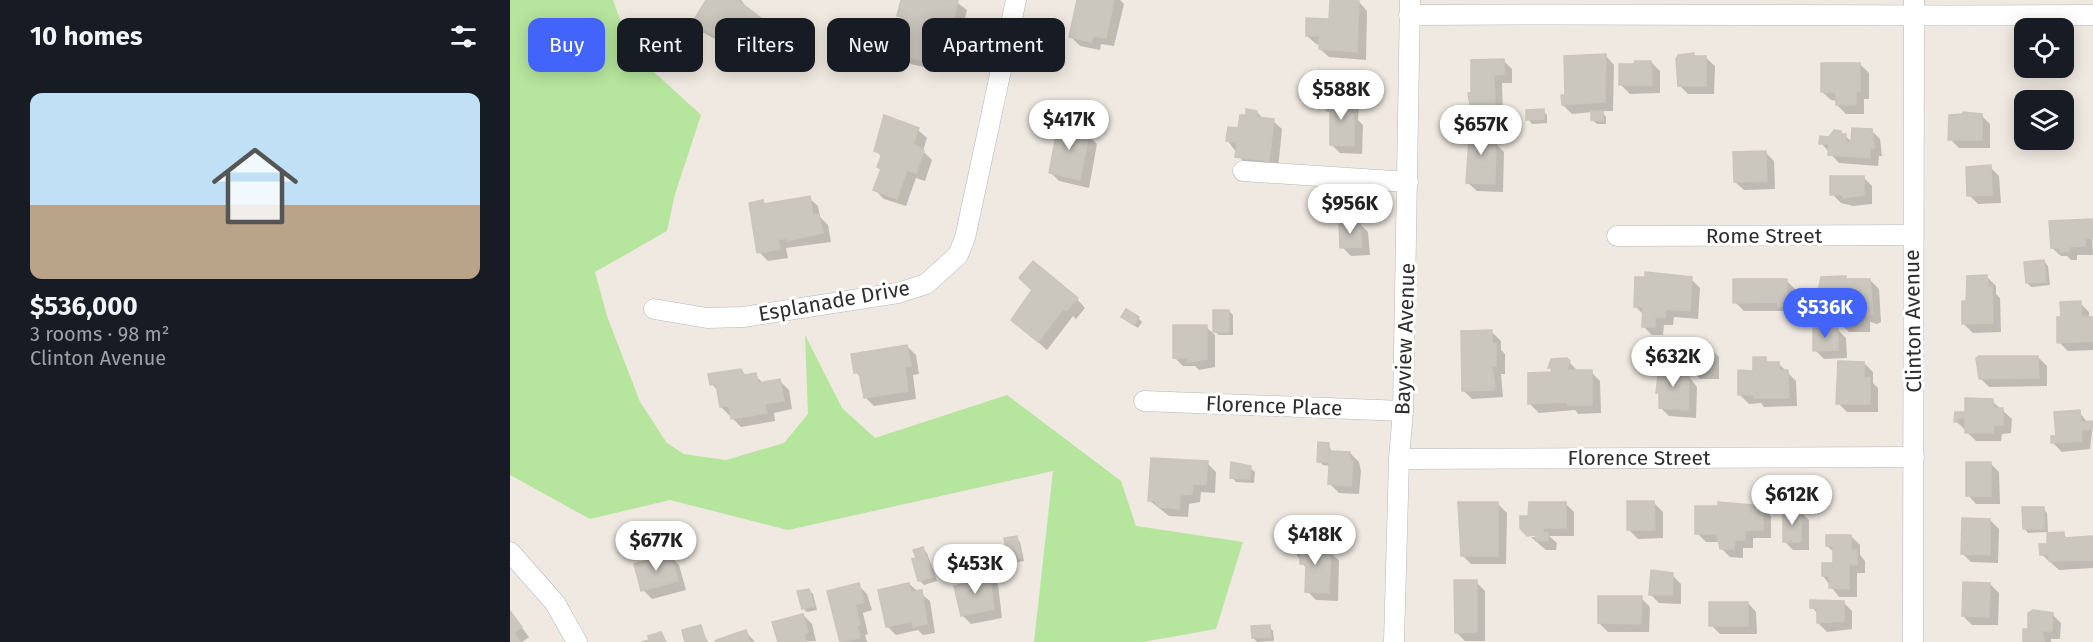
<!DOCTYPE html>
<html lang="en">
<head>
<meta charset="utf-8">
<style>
  body { margin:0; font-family:"Fira Sans",sans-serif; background:#242831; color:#f1f3f6; height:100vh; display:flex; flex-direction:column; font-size:22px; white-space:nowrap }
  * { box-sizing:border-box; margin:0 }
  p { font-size:20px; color:#9ea1a6 }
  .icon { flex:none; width:33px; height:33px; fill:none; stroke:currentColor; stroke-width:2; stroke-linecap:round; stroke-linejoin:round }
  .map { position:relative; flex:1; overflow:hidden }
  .sheet { display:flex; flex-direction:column; background:#171b24; width:510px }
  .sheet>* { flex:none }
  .guide { position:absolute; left:18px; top:18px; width:570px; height:54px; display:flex; gap:12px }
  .buttons { position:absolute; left:1504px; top:18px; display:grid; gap:12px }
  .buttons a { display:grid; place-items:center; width:60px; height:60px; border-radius:12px; background:#171b24; box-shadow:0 3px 15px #0003; font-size:30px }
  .price { position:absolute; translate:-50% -51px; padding:0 14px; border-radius:21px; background:#fff; color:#222; font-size:20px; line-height:39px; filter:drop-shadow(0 2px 3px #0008) }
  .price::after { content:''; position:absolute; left:50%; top:36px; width:18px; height:14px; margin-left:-9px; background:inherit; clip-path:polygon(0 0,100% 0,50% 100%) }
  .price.on { background:#4264fb; color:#fff }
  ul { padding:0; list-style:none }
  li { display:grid; align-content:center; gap:12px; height:318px; padding:0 30px }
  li+li { border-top:2px solid #363941 }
  li span { display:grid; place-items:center; height:186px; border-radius:12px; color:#555 }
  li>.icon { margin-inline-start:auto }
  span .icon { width:108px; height:108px; fill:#fffc; stroke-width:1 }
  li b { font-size:26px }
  h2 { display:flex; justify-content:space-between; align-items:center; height:72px; padding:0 30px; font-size:26px }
  .chip { padding:0 21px; border-radius:12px; background:#171b24; box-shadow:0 3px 15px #0003; font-size:21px; line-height:54px }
  .chip.on { background:#4264fb; color:#fff }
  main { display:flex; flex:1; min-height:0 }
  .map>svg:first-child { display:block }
  .green { fill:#b6e59e }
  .shadow { fill:#0003 }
  .building { fill:#cbc7bf; stroke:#cbc5ba; stroke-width:1.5 }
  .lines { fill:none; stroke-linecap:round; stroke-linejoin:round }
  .minor-casing { stroke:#b4b7c1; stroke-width:21 }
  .minor { stroke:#fff; stroke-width:20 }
  .labels { text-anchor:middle; stroke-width:6; stroke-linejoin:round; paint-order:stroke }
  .street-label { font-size:21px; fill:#2e2e2e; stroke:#fff }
</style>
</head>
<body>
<main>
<section class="sheet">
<h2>10 homes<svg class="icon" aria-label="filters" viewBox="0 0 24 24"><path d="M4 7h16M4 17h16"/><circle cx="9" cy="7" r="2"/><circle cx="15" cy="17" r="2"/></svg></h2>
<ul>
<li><span style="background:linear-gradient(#bfe0f5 60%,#b9a48a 0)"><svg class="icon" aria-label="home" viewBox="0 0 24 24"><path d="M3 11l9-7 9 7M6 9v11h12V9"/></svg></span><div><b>$536,000</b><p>3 rooms · 98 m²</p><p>Clinton Avenue</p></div></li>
</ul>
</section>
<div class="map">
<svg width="1583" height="642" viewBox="0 0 1583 642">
  <rect width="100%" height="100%" fill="#efe9e1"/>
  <path class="green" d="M0,0H103L121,51L191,115L165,194L157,231L85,272L97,316L130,402L157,443L174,454L216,460L274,443L298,414L295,335L332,408L365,438L497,395L611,481L626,526L733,542L706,629L633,642H524L543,471L278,530L160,500L80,519L0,475Z"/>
  <g class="shadow">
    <path d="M198,0H231L235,5L234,7L268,35L262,45L255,41L244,58L221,43L219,46L192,32L184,23Z"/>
    <path d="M393,0H444L457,10L452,30L443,28L434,72L401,64L392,55L394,49L391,46L397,23L389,15Z"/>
    <path d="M569,0H610L614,4L604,46L591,44L590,50L570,46L561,37Z"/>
    <path d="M822,0L849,2L857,11L856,60L819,57L810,49V45L806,44L797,36L821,20Z"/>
    <path d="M1184,55L1196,58L1205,66L1204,94H1178L1169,85Z"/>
    <path d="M1096,56L1104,65L1103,111H1091L1096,117V124H1087L1082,120L1083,112L1062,114L1053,105L1057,97Z"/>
    <path d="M993,60L1002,69V83H992L993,113H970L961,104Z"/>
    <path d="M1141,62L1150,71V93L1120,94L1111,85Z"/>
    <path d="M1350,64L1359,73V99H1354V114H1336L1327,105L1328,101L1321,100L1312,92Z"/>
    <path d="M840,98L849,107L848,120L853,125L852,154L830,153L821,144L822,113L818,110Z"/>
    <path d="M1033,111L1037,115V123L1022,124L1018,119Z"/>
    <path d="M747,112L754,120L763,121L772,129L768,169L736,165L717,140Z"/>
    <path d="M1471,115L1480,124V148H1449L1440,139Z"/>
    <path d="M375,117L408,130L417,138L413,151L422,160L415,181L406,178L396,206L374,199L365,190L372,170L369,167L372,157L365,150Z"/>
    <path d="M568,125L587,144L579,188L549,181L540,172Z"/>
    <path d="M978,127L987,136V145L994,152L993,192L967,191L958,183Z"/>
    <path d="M1361,130L1370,139L1372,156H1369L1368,166L1329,163L1311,143L1331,132L1343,143Z"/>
    <path d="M1255,152L1264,161L1265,189L1234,190L1225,182Z"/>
    <path d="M1480,167L1489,176L1491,203L1468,204L1459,195Z"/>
    <path d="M1353,177L1362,186V204L1343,206L1331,203L1322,194Z"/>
    <path d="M299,198L308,206L310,217L318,225L321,242L276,248L278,258L258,261L249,252L253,202L256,205Z"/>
    <path d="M1581,220L1583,255H1567V260H1561L1557,256H1551L1542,248Z"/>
    <path d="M849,223L858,232L860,255L841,256L832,247Z"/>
    <path d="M1534,261L1538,266L1540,285L1521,287L1517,283Z"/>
    <path d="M1477,277L1486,286V294L1490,298L1491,332L1463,333L1454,324L1458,303Z"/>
    <path d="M1181,279L1190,288L1188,319L1164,317L1163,325H1154L1153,335H1142L1133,326L1134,315L1125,306Z"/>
    <path d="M1276,280L1285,289L1286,311H1281V315L1274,311H1234L1225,302Z"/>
    <path d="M1360,280L1369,289L1371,322L1367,324L1360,322V332H1339L1330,323L1334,315V303L1321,304L1312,295Z"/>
    <path d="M567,299L575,308L566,319L563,316L537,350L512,328Z"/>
    <path d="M1570,303L1579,312V318H1583V350L1558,351L1549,342L1552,319Z"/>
    <path d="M705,311H719L723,315V335H709L705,332V367L689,370L685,366H673L664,357L696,327L705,335Z"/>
    <path d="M613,317L628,318L632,322L628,328Z"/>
    <path d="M1327,329L1336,338L1337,358L1314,359L1305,350Z"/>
    <path d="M982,332L991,341V350L995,354V374H991L993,397L962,399L953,390Z"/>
    <path d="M397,346L406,355L409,374L403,375L406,399L364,406L355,397L352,379L346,372Z"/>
    <path d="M1200,348L1209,357V379H1190L1181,370Z"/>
    <path d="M1528,357L1537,366V386L1479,387L1470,378Z"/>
    <path d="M1255,359L1260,363H1268L1286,381L1287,406L1254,407L1251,403L1239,404L1230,395Z"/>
    <path d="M1059,362L1069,372H1081L1090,381L1091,413L1068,414L1065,410L1029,413L1020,404L1043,374L1040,367Z"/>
    <path d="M1354,363L1363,372V383L1368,388V412H1337L1328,403Z"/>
    <path d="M1173,369L1187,387L1186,418L1159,416L1150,407L1151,395L1148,392Z"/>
    <path d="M231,370L237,376L245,375L254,384L270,381L279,390L282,409L264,413L265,421L231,427L211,407L208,391L202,384Z"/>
    <path d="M1482,401L1502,419L1501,433L1492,434L1491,441H1466L1446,421V414H1457Z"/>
    <path d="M1569,412L1578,423L1583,424L1580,449L1552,452L1543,443Z"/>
    <path d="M818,444L822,452L840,453L849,462L851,471L849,494L829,493L820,484L821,466L813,465L809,461Z"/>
    <path d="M697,463L706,472L705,493L691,492L690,502L679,504L678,517L659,516L640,501Z"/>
    <path d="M1480,463L1489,472L1490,504H1466L1458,495Z"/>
    <path d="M740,468L745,472L744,483L726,482L722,477Z"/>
    <path d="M1055,503L1064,512V536H1039L1047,543L1046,550H1036L1021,537H1033L1020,517Z"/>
    <path d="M1144,503L1153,512V538L1128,539L1119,530Z"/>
    <path d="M950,504H988L997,513L996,564H961L952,555Z"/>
    <path d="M1252,507L1261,516V538H1243V548H1233V558L1220,557L1211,548L1210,542H1196L1187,533Z"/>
    <path d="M1533,508L1537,513L1538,532L1518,533L1514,528Z"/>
    <path d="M1290,511L1299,520V550H1283L1274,541Z"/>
    <path d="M1480,520L1489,529L1488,563L1461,562L1452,553Z"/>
    <path d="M1553,534L1558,539L1583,538V568L1549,570L1531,554Z"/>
    <path d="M1341,536L1350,545V555L1355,561V573H1347V597H1329L1313,576L1325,565V553L1317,546Z"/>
    <path d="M506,538L510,542L514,561L503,563L499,559Z"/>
    <path d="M137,543L143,555L128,559L124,555Z"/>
    <path d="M806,543L829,560L828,601L806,600L797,591V570L785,552Z"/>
    <path d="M413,549L417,553L427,581L414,585L410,581L404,560L407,559Z"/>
    <path d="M160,556L169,565L176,590L142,599L133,590Z"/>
    <path d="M479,575L488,584L492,618L461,624L452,615Z"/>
    <path d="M1162,575L1171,584V604L1149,603L1140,594Z"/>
    <path d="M966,582L975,591V641H955L946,632Z"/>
    <path d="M399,584L420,601L425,633L413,635L408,630L386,635L377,626Z"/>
    <path d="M1480,584L1489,593L1488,625H1462L1453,616Z"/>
    <path d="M348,585L357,594L362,610L353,613L358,634L355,635L357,642H331L318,592Z"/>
    <path d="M299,590L303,594L307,610L297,612L293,608Z"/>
    <path d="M1131,598L1140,607L1139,632H1098L1089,623Z"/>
    <path d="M1333,602L1342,611V629L1317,632L1308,623V614L1302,607Z"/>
    <path d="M1238,603L1246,612L1247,634H1210L1201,625Z"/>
    <path d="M0,612L19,637L12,642H0Z"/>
    <path d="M1542,614L1551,623L1550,639H1541V642H1514L1519,631Z"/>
    <path d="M293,615L302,624L306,641L269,642Z"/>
    <path d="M190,627L198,642H177Z"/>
    <path d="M759,627L763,631L764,641L747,642L743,638Z"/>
    <path d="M236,632L245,642H209Z"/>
  </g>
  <g class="building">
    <path d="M196,0H227L260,25L252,37L246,33L235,50L212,35L209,38L182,23Z"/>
    <path d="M391,0H448L443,22L435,20L426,64L391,55L393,47H390L396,18L387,16Z"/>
    <path d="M567,0H604L596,38L583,36L581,42L559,37Z"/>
    <path d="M820,0L849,1L847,52L809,49V36H796V18L819,19Z"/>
    <path d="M1184,53V56H1196V86H1168L1166,59L1168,55Z"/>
    <path d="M1096,54L1095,102L1052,105L1051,95H1055L1054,56Z"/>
    <path d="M994,59V74L984,75L985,104L960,105L958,93H961V60Z"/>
    <path d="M1125,61H1141L1142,85H1109V64H1124Z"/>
    <path d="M1311,63H1350V91H1346V105H1326V92H1311Z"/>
    <path d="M817,96L840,97V114H844V146L820,145V111H817Z"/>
    <path d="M736,109L747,111V117L764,119L759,161L725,157L727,142L716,141L718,127L728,128L730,115H736Z"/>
    <path d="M1034,109V119L1016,120V110Z"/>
    <path d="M1081,111H1093V121L1081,120Z"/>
    <path d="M1453,112L1472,114V140H1438L1439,115L1453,114Z"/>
    <path d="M374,115L409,128L403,144L414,150L406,173L397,170L387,199L363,190L371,169L367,167L372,154L364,151Z"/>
    <path d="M549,119L569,124L567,131L579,134L570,180L539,173Z"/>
    <path d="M960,125H979V141L986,142L985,184L956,183Z"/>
    <path d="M1342,128L1362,129L1364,148L1360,147V158L1318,155L1319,144H1309L1310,136L1319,137L1324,130L1331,131V134H1336L1335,142L1341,143Z"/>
    <path d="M1256,151L1257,181L1224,182L1223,152Z"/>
    <path d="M1481,165L1482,195L1457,196L1456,167Z"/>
    <path d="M1320,176H1354V195L1333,198V195H1320Z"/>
    <path d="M300,196L303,215L309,214L313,233L277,241V238L268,240L270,249L247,253L239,203L253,200L254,204Z"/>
    <path d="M1582,219L1583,238L1575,239V246L1559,247V251L1550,252V248H1541L1539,221Z"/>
    <path d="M850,221L852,247L830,248L829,222Z"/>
    <path d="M1534,260L1536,282L1516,283L1514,262Z"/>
    <path d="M523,261L568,298L556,311L553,309L528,342L501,320L522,290L509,278Z"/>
    <path d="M1135,272L1182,277L1180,311L1155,309V317H1145V327H1132L1133,307H1124L1125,277H1135Z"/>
    <path d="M1477,275L1478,287H1482L1483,323L1452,324V301H1456L1457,276Z"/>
    <path d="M1336,276V279H1360L1363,314H1359V316L1351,314V323L1329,324V313H1333V294L1311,296V291L1308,292L1311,277Z"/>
    <path d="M1223,279H1277V302H1273V307H1268V302L1223,303Z"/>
    <path d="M1571,301V317H1583V341L1547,343V317H1551L1550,302Z"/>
    <path d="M616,309L629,317L624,325L611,317Z"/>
    <rect x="703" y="310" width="16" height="22"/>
    <path d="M663,325H697V359L678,362V358H663Z"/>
    <path d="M1303,328H1328V350L1303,351Z"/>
    <path d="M982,330V344H986V366H982L985,387L983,390L952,391L951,331Z"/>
    <path d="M397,345L401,366L395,367L398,391L354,398L349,372L344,373L341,354Z"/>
    <path d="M1179,347H1200V370L1179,371Z"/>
    <path d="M1469,356H1528L1529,378L1469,379L1466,358Z"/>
    <path d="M1243,357H1256V362H1269V370H1278L1279,398H1244V395H1228V370L1243,371Z"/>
    <path d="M1057,358L1060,361L1057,370H1082V405H1058L1057,402L1018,404V373L1042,372L1041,368H1038L1041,359Z"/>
    <path d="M1328,361L1354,362V378H1360V404H1326Z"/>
    <path d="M1149,366L1174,367L1173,376L1179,377L1178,410L1149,408V393H1146Z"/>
    <path d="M231,369L234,375L246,373L248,383L270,379L274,401L255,404L257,413L221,419L219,406L210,407L206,384L200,385L198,374Z"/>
    <path d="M1455,398L1483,399V408H1493V425H1484L1483,433H1455V418H1448V422H1444L1445,412H1455Z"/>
    <path d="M1570,410L1571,422L1582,421L1583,429L1571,430L1572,441L1541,443V436H1546L1544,412Z"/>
    <path d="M808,442L819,443L818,462H807Z"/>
    <path d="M820,451L840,452V461H843L841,486L818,484Z"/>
    <path d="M641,458L698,461L696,485L683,484L682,494L670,495L669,509L649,507L645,501H638Z"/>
    <path d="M721,462L741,466L740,479L720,478Z"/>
    <rect x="1456" y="462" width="25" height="34"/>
    <path d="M1117,501H1144L1145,530H1117Z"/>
    <path d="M948,502H988V556H951Z"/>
    <path d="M1019,502H1056V528H1033V533H1038V541H1026V535L1017,536L1010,528V516H1018Z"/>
    <path d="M1208,502L1253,506V530H1235V540H1225L1224,549H1210L1207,534H1185V506H1208Z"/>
    <path d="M1512,507H1534V529H1513Z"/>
    <rect x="1273" y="510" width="18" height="32"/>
    <path d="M1452,518L1480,519V555L1451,554Z"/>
    <path d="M1554,532V538L1583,536V560L1539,561V555H1530L1529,544H1537V533Z"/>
    <path d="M1316,535H1341V550H1347V565L1339,564V589L1319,588V576H1312V563H1323V546H1316Z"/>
    <path d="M507,536L511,558L498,560L494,538Z"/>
    <path d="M784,540L807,541L806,549H821L819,593L795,592L796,564H790V553L783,552Z"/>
    <path d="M137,542L140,551L123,556L120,546Z"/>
    <path d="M413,547L424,577L408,581L402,559L406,558L403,550Z"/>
    <path d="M161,554L168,581L131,591L124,564Z"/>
    <path d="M1141,570L1163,573L1162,595H1139Z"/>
    <path d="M479,573L484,609L451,616L444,586L453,584L452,579Z"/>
    <path d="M944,580H967V632L945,633Z"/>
    <path d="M1453,582L1480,583L1479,617L1452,616Z"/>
    <path d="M349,583L354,602L345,604L350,625L347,626L350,638L330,642L317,591Z"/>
    <path d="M399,583L401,592L412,590L417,624L403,627L402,621L376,627L368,590Z"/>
    <path d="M299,589L304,606L292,609L287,591Z"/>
    <path d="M1088,596H1132L1131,624L1088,623Z"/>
    <path d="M1300,600L1334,601V621L1307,623V608H1300Z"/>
    <rect x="1199" y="602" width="39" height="24"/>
    <path d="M1523,610L1543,613L1542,631H1532L1534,642H1513V629H1518V613Z"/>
    <path d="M0,611L12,627L4,633L10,642H0Z"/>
    <path d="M293,614L298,632L294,634L296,642H268L262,622Z"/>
    <path d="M191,625L196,642H175L172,630Z"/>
    <path d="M760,625L761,637L742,638L741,626Z"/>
    <path d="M236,630L240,642H205L206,640Z"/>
    <path d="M151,632L156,642H131L139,640L138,636Z"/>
  </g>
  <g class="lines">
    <g class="minor-casing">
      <g id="minor">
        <path d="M899,15C1127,13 1355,17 1583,15"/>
        <path d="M733,171L898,182"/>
        <path d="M1107,236L1402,235"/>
        <path d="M144,309L197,318L233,317L388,293L416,284L448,255L455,238L506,0"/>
        <path d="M634,401L893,411"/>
        <path d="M889,459L1404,457"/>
        <path d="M0,552L45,603L67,642"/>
        <path d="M884,642L889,459L893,411L900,0"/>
        <path d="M1403,642L1404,0"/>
      </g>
    </g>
    <use href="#minor" class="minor"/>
  </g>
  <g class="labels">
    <g class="street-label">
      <text x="1254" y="243">Rome Street</text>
      <text transform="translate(324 301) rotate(-10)" y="7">Esplanade Drive</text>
      <text transform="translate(1403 321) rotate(-91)" y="7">Clinton Avenue</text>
      <text transform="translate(895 339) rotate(-88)" y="7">Bayview Avenue</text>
      <text transform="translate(764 406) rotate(2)" y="7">Florence Place</text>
      <text x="1129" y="465">Florence Street</text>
    </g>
  </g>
</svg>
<div class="buttons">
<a><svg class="icon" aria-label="locate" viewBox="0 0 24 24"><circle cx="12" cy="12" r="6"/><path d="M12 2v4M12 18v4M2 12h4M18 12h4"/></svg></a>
<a><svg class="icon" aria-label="layers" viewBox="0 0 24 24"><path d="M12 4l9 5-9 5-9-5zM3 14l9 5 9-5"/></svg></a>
</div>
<b class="price" style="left:831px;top:121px">$588K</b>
<b class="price" style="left:559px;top:151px">$417K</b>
<b class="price" style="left:971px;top:156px">$657K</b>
<b class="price" style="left:840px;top:235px">$956K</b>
<b class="price on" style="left:1315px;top:339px">$536K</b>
<b class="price" style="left:1163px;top:388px">$632K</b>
<b class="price" style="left:1282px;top:526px">$612K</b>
<b class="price" style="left:805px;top:566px">$418K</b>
<b class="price" style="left:146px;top:572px">$677K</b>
<b class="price" style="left:465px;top:595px">$453K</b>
<div class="guide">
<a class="chip on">Buy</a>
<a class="chip">Rent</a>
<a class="chip">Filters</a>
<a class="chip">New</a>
<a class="chip">Apartment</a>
</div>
</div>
</main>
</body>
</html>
